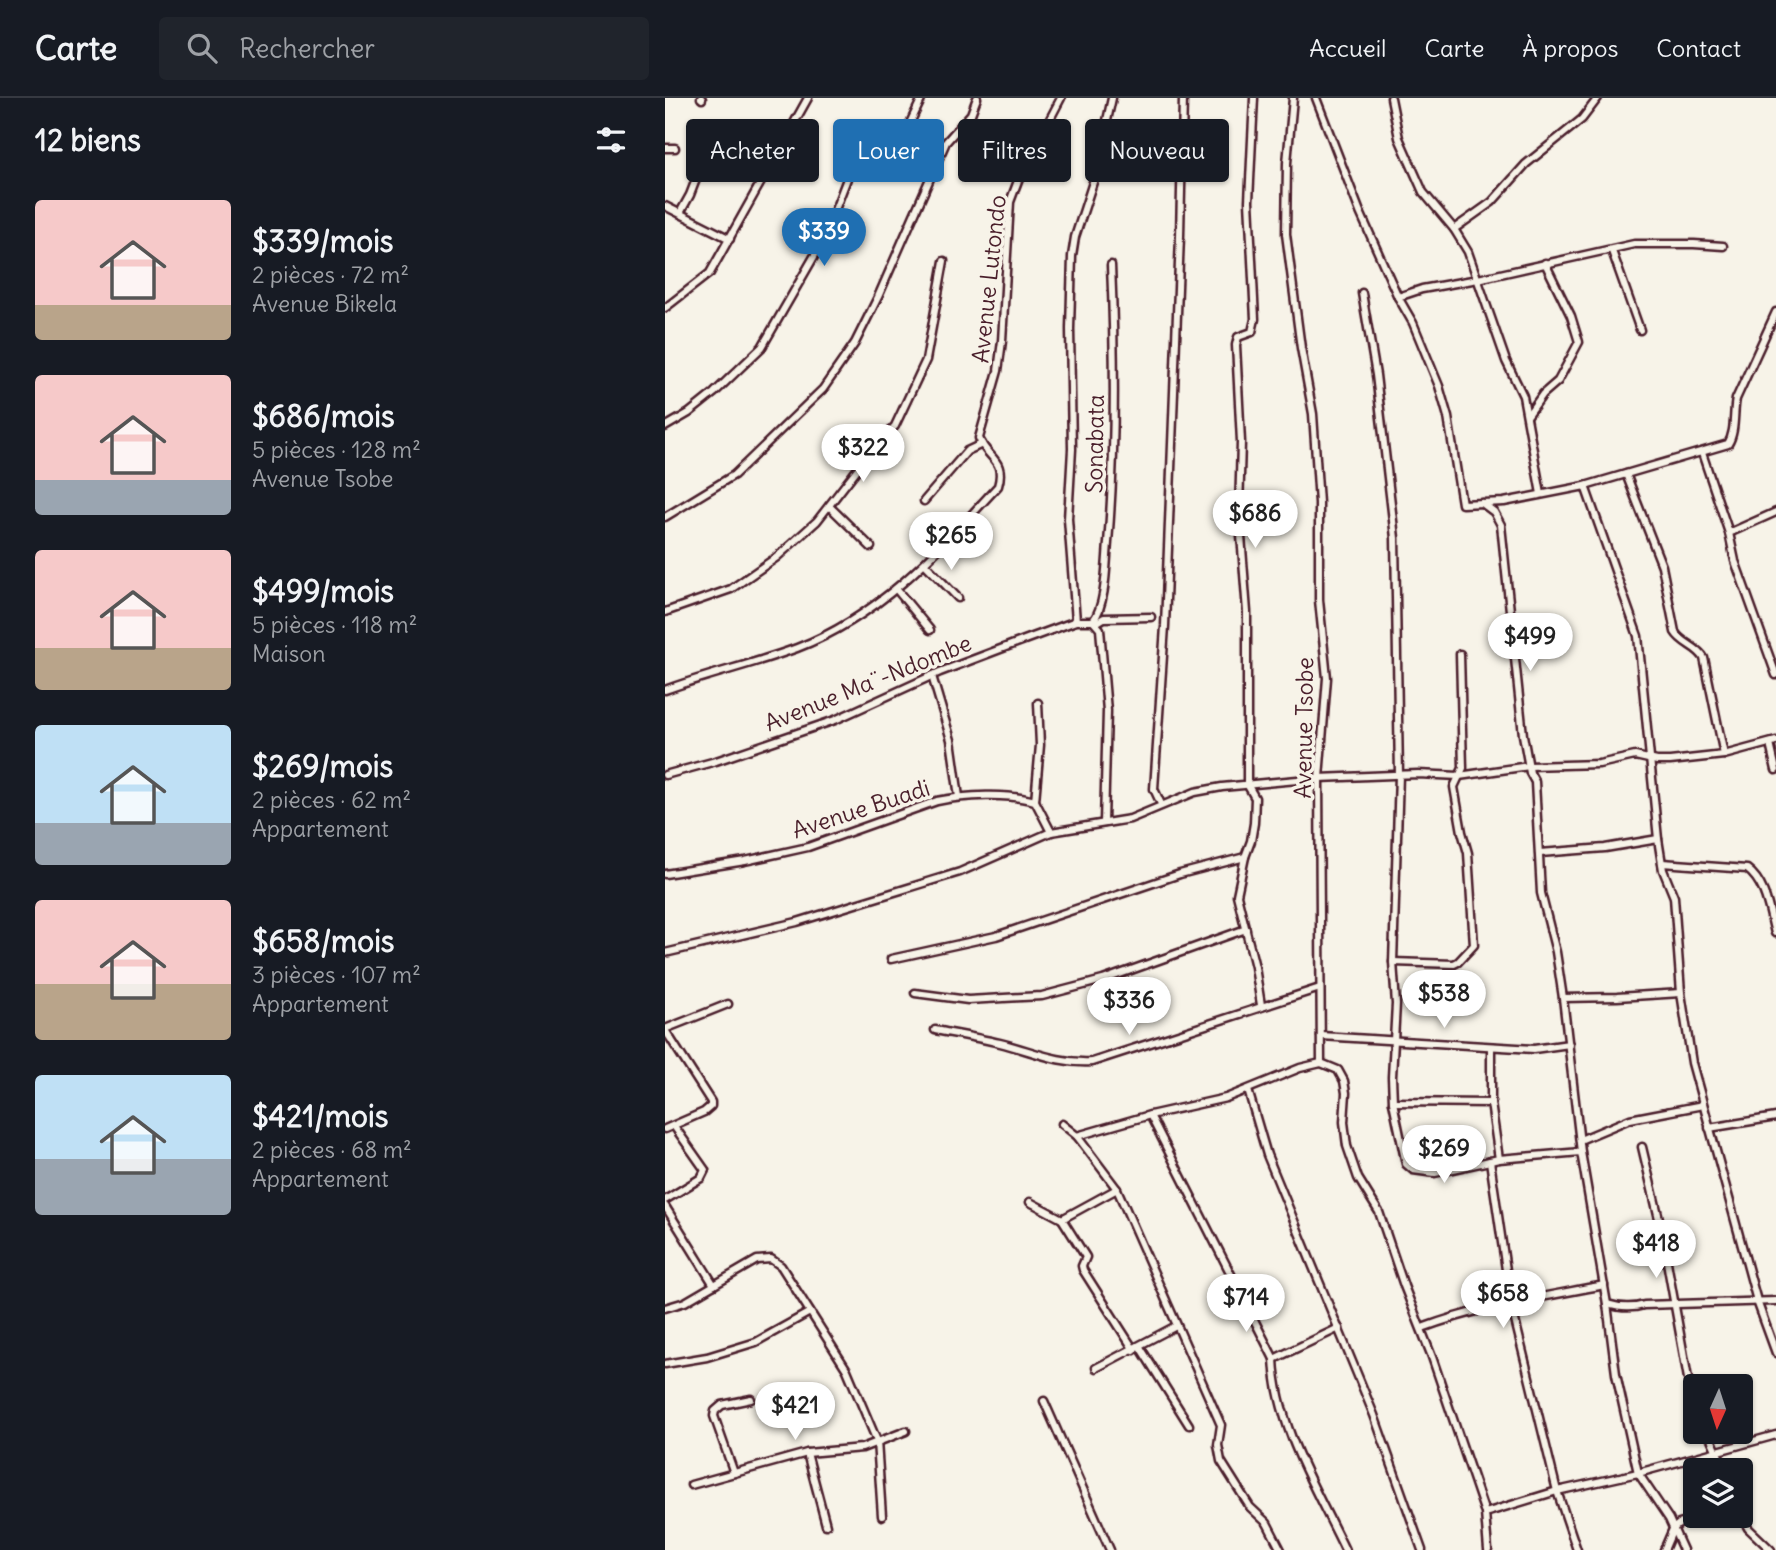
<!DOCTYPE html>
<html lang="fr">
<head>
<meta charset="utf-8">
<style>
  body { margin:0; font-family:Delius,sans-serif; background:#20242c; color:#f1f3f6; height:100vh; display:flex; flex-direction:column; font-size:26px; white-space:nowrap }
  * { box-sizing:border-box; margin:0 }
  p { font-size:23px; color:#9ea1a6 }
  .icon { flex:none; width:38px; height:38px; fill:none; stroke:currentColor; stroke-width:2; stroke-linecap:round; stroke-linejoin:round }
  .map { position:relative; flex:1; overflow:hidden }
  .sheet { display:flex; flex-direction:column; background:#171b24; width:665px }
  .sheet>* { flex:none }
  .guide { position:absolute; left:21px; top:21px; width:665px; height:63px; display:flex; gap:14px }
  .needle { width:46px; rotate:183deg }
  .tools { position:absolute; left:1018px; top:1276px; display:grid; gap:14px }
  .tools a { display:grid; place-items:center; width:70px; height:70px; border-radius:7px; background:#171b24; box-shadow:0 2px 5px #0004; font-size:35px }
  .price { position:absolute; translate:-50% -60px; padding:0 16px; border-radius:24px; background:#fff; color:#222; font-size:23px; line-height:46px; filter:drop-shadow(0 2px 4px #0008) }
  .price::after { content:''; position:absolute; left:50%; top:42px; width:21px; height:16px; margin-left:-10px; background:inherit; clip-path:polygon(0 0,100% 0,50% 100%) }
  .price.selected { background:#1f6fb2; color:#fff }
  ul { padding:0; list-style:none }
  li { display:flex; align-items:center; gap:21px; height:175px; padding:0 35px }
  li span { display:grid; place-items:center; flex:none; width:196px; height:140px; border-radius:7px; color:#555 }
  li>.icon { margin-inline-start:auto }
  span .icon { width:84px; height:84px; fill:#fffc; stroke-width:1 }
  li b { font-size:30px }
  h2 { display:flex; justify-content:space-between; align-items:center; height:84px; padding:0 35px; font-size:30px }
  .tag { padding:0 24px; border-radius:7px; background:#171b24; box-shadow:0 2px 5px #0004; font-size:24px; line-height:63px }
  .tag.selected { background:#1f6fb2; color:#fff }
  header { display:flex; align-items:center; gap:42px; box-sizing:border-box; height:98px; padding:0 35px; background:#171b24; border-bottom:2px solid #363941 }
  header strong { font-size:33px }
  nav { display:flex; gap:38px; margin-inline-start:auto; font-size:24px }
  .search { width:490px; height:63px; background:#20242c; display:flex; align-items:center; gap:18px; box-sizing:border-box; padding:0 24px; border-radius:7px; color:#9ea1a6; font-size:26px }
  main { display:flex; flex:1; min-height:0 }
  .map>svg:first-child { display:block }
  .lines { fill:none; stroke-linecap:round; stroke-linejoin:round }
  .minor-casing { stroke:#4a1f2b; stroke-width:11 }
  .minor { stroke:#f7f3e8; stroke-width:6 }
  .labels { text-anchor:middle; stroke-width:7; stroke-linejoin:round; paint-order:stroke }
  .street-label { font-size:23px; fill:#4a1f2b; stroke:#f7f3e8 }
</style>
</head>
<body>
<header>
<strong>Carte</strong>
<div class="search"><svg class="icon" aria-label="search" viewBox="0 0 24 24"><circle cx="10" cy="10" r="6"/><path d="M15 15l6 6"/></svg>Rechercher</div>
<nav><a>Accueil</a><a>Carte</a><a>À propos</a><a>Contact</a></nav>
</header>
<main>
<section class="sheet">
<h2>12 biens<svg class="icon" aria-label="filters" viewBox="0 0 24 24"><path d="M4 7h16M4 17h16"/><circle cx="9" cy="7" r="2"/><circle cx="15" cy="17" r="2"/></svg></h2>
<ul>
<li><span style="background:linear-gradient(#f6c9c9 75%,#b9a48a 0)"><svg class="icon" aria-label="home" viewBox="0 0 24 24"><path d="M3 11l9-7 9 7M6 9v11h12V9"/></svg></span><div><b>$339/mois</b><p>2 pièces · 72 m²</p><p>Avenue Bikela</p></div></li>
<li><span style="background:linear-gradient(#f6c9c9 75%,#9aa5b1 0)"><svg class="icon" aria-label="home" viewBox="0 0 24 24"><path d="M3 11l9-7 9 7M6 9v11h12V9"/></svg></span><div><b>$686/mois</b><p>5 pièces · 128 m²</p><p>Avenue Tsobe</p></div></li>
<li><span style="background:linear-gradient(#f6c9c9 70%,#b9a48a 0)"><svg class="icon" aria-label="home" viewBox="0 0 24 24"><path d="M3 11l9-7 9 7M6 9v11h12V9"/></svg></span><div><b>$499/mois</b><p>5 pièces · 118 m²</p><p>Maison</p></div></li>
<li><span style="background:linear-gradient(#bfe0f5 70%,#9aa5b1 0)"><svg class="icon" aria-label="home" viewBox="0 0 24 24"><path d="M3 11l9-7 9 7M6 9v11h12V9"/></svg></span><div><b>$269/mois</b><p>2 pièces · 62 m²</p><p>Appartement</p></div></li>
<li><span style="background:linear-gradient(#f6c9c9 60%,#b9a48a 0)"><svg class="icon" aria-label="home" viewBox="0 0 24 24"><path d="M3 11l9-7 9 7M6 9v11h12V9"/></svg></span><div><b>$658/mois</b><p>3 pièces · 107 m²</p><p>Appartement</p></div></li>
<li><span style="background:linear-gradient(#bfe0f5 60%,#9aa5b1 0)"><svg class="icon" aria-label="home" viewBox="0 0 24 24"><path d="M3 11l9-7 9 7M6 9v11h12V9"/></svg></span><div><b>$421/mois</b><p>2 pièces · 68 m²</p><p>Appartement</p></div></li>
</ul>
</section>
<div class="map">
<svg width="1111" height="1452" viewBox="0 0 1111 1452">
  <rect width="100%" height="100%" fill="#f7f3e8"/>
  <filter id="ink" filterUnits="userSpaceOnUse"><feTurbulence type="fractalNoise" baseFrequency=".0143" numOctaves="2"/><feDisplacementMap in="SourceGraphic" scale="14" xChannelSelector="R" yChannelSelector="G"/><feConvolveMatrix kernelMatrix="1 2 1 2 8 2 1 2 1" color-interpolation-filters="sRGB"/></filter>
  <g filter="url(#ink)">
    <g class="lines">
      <g class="minor-casing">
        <g id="minor">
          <path d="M36,0L37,1"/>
          <path d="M589,0L584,103L590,221L587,234L573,239L571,247L576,344L574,412L582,514V686L590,700L589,725L586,743L580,759L572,797L590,869L596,907"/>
          <path d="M628,0L622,65L621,136L636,250L648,316L654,405V502L662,580L654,680L656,965"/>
          <path d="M651,0L695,114L733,199L748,225L774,288L783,319L797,406L839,404L920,388L1063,346C1071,333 1068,315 1071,301L1111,214"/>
          <path d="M726,0L734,40L758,94L789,131L803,154L841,263L858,298L876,396"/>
          <path d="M0,50H10"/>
          <path d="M0,108L65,141"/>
          <path d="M15,115L25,97L45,45"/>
          <path d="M789,131L827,104L861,66L917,21L933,0"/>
          <path d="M947,153L975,232"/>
          <path d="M697,195L711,277L730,440L734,677L728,864L731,906L727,979L728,1004L741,1066L748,1072L770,1075L834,1061L916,1054"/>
          <path d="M733,199L757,191L813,181L969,146H1029L1058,148"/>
          <path d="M0,210L45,175L143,0"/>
          <path d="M863,317L878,296L893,283L914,244L906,218L880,165"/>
          <path d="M0,329L24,315L49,295L97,249L158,143L183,78L188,46L194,31L203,29L234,41L238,40L257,0"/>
          <path d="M1037,355L1064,435L1070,463L1111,577"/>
          <path d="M961,376L997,468L1010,534C1017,546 1032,548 1039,560L1059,657"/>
          <path d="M920,388L973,538L993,741L998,772L1009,799L1016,895L1027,965L1092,1203L1111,1255"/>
          <path d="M259,403L302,353L317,346"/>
          <path d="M817,405L829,414L836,427L858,637L865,675L870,684L876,795L891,854L898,900L916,1054L942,1206L951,1276L973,1375L1004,1421L1018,1452"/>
          <path d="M164,408L206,449"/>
          <path d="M0,419L69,377L158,291L190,245L213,199L281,44L306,16L312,0"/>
          <path d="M1064,435L1111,414"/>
          <path d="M260,466L293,500"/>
          <path d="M232,492L265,532"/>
          <path d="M0,514L66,491L112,459L152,423L204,356L230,328L261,262L279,163"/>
          <path d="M411,523L403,421L407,351L405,231L407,158L410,139L429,81L447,0"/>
          <path d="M428,523C441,507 441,467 443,445C451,352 450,260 446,167"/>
          <path d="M431,525L439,520L486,519"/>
          <path d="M267,578L286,642L294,699"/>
          <path d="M0,592C43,576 89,566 132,550C216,518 274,452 333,388C341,361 322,361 314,340L333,273L337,243L345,104L354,80L396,0"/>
          <path d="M1105,646L1111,672"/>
          <path d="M0,677L51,663L170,622L275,574L362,541L411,523H428L435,531L442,613L439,725"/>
          <path d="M370,703L375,647L373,605"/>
          <path d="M496,706L489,691L500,528L515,138L518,0"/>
          <path d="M875,755L940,750L993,741"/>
          <path d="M997,765L1082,771C1101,785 1104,813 1110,835"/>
          <path d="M0,776L80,763L143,749L272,703C301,697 342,695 370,703L386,734"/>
          <path d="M0,855L132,824L295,774L386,734L465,721L530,694L557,689L654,680L753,676L794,678L864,668L934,666L970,658L992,663H1005L1059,657L1111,643"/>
          <path d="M226,861L331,838L515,776L580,759"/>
          <path d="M728,864L789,866L793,864L809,847L803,755L797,734L789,689L798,670L795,556"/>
          <path d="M250,895L303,902L377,898L438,882L581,831"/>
          <path d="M898,900L952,899L1016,895"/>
          <path d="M0,931L63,906"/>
          <path d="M0,932L46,1004V1008L39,1014L0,1031"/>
          <path d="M270,932C291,936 314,940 335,945C367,953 394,966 427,964L655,890"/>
          <path d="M656,938L869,951L904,946"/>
          <path d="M826,949V1005L834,1061"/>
          <path d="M583,992L602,1057L709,1317L757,1452"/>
          <path d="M728,1004L826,1005"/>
          <path d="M485,1017L609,1261C612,1329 651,1391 680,1452"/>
          <path d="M397,1026L412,1038L452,1091L556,1327L553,1347L556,1363L585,1409L602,1425L616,1452"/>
          <path d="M1044,1030L1111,1019"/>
          <path d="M412,1038L485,1017L561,1000L635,970L656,965L673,972L679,983L681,995L679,1024L682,1048L693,1080L714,1114L739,1188L767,1259L820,1415L823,1452"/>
          <path d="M915,1042L965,1021L1038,1007"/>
          <path d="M977,1049L995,1125L1024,1286L1031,1308"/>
          <path d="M825,1063L846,1206L892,1393L912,1452"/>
          <path d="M0,1102L36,1080L40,1072L9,1028"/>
          <path d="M365,1104L397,1121L421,1159L417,1168L418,1172L469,1252"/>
          <path d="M0,1108L49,1187"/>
          <path d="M397,1121L452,1091"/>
          <path d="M942,1206C955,1210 966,1211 979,1207L1111,1203"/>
          <path d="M0,1210L20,1204L92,1162L106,1161L116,1168L182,1272L212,1343L217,1418"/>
          <path d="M757,1230C815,1208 879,1199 939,1187"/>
          <path d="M475,1249L524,1327"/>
          <path d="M609,1261L674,1230"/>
          <path d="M0,1266L42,1259L91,1244L145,1214"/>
          <path d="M431,1270L511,1228"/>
          <path d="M379,1303L445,1452"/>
          <path d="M1043,1334L1060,1372"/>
          <path d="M142,1355L161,1427"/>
          <path d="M69,1375L49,1318L50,1313L57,1307L86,1301"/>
          <path d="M26,1387L142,1355L197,1350L241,1333"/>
          <path d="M820,1415L892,1393L973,1375L1111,1337"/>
          <path d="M1076,1416L1083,1430L1106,1452"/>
          <path d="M999,1452L1008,1431L1014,1426L1044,1418"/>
        </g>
      </g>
      <use href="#minor" class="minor"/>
    </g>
  </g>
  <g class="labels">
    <g class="street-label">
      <text transform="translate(324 181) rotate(-84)" y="8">Avenue Lutondo</text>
      <text transform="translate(430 346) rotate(-89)" y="8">Sonabata</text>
      <text transform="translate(203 585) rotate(-22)" y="8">Avenue Ma¨-Ndombe</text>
      <text transform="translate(639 630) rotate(-89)" y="8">Avenue Tsobe</text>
      <text transform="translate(196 711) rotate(-18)" y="8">Avenue Buadi</text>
    </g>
  </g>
</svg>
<div class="tools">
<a><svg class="needle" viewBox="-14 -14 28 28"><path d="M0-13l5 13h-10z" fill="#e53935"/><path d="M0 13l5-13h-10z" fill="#9ea1a6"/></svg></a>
<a><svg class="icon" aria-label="layers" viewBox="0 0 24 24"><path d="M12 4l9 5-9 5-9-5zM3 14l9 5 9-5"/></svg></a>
</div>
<b class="price selected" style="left:159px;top:170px">$339</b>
<b class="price" style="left:198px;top:386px">$322</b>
<b class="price" style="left:590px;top:452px">$686</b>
<b class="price" style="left:286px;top:474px">$265</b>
<b class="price" style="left:865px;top:575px">$499</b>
<b class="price" style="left:779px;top:932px">$538</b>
<b class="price" style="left:464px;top:939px">$336</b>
<b class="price" style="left:779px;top:1087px">$269</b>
<b class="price" style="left:991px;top:1182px">$418</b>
<b class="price" style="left:838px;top:1232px">$658</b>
<b class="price" style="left:581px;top:1236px">$714</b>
<b class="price" style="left:130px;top:1344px">$421</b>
<div class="guide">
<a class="tag">Acheter</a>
<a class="tag selected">Louer</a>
<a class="tag">Filtres</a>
<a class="tag">Nouveau</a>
</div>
</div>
</main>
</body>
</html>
